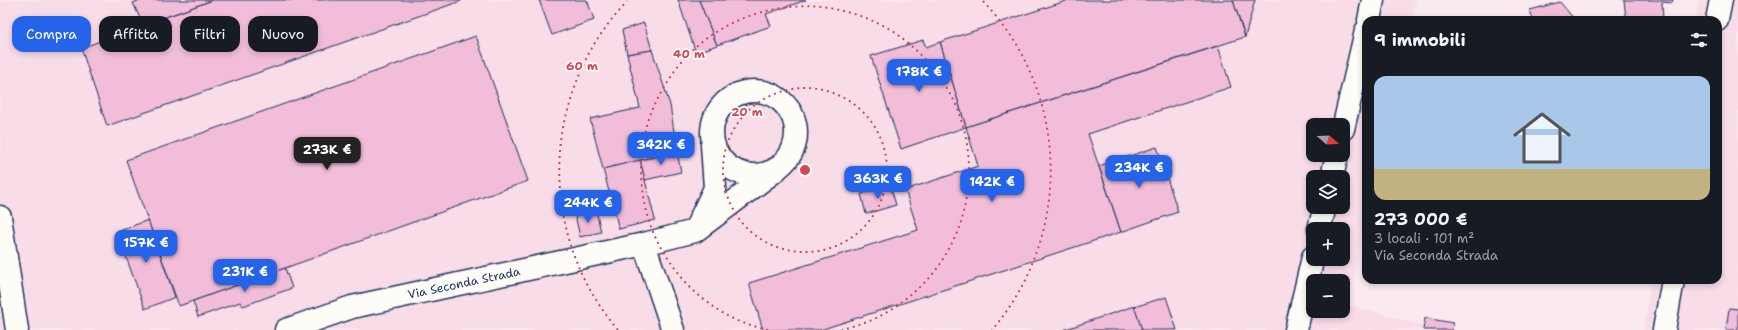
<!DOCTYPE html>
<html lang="it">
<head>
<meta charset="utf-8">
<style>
  body { margin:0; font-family:"Shantell Sans",sans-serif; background:#20242c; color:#f1f3f6; height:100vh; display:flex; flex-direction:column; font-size:15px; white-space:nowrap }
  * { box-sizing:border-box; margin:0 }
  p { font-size:13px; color:#9ea1a6 }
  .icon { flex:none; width:22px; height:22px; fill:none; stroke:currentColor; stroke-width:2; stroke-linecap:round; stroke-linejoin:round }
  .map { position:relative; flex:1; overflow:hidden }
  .side { position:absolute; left:1362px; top:16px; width:360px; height:268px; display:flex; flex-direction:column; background:#171b24; border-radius:12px; box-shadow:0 2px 6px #0003 }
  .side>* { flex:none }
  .top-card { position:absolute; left:12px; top:16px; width:380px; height:36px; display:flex; gap:8px }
  .needle { width:26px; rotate:109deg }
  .tools { position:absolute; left:1306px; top:118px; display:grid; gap:8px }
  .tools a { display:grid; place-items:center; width:44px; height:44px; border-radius:8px; background:#171b24; box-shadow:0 2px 6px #0003; font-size:20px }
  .price { position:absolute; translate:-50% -34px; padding:0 9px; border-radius:8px; background:#2563eb; color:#fff; font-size:13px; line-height:26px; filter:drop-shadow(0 1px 2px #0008) }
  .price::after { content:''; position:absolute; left:50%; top:24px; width:12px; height:9px; margin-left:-6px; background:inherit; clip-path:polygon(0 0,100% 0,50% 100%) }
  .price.current { background:#222; color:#fff }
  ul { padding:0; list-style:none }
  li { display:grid; align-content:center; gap:8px; height:212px; padding:0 12px }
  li+li { border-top:1px solid #363941 }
  li span { display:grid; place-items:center; height:124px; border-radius:12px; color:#555 }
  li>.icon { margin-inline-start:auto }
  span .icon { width:72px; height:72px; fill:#fffc; stroke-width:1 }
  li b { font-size:17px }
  h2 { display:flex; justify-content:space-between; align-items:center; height:48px; padding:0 12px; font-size:17px }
  .pill { padding:0 14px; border-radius:12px; background:#171b24; box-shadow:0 2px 6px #0003; font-size:14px; line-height:36px }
  .pill.current { background:#2563eb; color:#fff }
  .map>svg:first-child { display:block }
  .built { fill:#f8dce7; fill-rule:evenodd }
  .building { fill:#f2bdd8; stroke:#1b2f5e }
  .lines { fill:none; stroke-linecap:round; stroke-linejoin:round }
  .minor-casing { stroke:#1b2f5e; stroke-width:25 }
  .major-casing { stroke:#1b2f5e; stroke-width:25 }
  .minor { stroke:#fdfcf7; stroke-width:22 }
  .major { stroke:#fdfcf7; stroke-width:22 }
  .ring { fill:none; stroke:#d1495b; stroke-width:2; stroke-dasharray:2 4 }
  .labels { text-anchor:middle; stroke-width:3.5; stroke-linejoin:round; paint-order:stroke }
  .street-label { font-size:12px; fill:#1b2f5e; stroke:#fdfcf7 }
  .centre { fill:#d1495b; stroke:#fdfcf7; stroke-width:2 }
  .ring-label { font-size:12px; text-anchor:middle; font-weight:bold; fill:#d1495b; stroke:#fdfcf7; stroke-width:3.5; stroke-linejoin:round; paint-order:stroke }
</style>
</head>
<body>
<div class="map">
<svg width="1738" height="330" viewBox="0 0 1738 330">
  <rect width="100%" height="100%" fill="#fae9ee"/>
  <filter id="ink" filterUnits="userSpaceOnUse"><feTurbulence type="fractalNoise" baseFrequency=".025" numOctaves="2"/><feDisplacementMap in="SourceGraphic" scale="8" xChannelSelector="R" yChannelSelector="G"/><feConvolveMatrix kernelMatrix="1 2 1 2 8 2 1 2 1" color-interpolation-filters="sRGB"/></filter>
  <g filter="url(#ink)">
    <g class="built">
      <path d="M0,0H1416L1411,20H1366V216L1348,305L1440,330H0ZM1313,125H1343V155H1313ZM1313,177H1343V207H1313ZM1313,229H1343V259H1313ZM1313,281H1343V311H1313Z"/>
      <path d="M1699,0H1738V330H1644L1651,280H1718V20H1695Z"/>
    </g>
    <g class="building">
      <path d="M140,0H213L143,25L133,3Z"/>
      <path d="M213,0H461V1L107,126L81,48Z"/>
      <path d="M539,0H587L594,20L552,35Z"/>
      <path d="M678,0H699L717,45L696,53Z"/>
      <path d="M699,0H806L766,14L771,26L717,45Z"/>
      <path d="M1069,0H1233L1245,37L966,127L940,42Z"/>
      <path d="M1233,0H1255L1245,37Z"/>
      <path d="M1624,0H1673L1672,3L1662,2L1663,20H1626Z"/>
      <path d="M1560,2L1574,19L1533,20L1530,10Z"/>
      <path d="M644,23L652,50L627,54L622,30Z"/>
      <path d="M476,36L528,181L179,306L126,160Z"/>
      <path d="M923,40L926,47L940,42L966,127L901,149L871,56Z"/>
      <path d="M1218,46L1231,87L1088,134L1121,232L820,330H763L749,283L918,230L905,190L978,166L966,127Z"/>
      <path d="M652,50L670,105L677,152L603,169L590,119L640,108L627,54Z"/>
      <path d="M1157,147L1178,212L1121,232L1099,166Z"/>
      <path d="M677,152L681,172L645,180L640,160Z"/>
      <path d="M640,160L655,220L619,229L603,169Z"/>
      <path d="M890,185L896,205L866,214L861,194Z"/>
      <path d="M596,210L601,232L580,237L575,215Z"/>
      <path d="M148,220L175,297L145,309L117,232Z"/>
      <path d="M285,268L292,288L243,306L240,302L198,317L193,301Z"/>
      <path d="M1166,297L1177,330H1142L1134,307Z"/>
      <path d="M1134,306L1142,330H1063Z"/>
      <path d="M1729,308L1738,309V330H1726Z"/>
      <path d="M1425,318L1453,323L1452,330H1423Z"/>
    </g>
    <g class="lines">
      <g class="minor-casing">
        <g id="minor">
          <path d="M1717,20L1721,0"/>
          <circle cx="754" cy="133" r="42"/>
          <path d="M0,217L17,330"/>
          <path d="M696,228L715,188L712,145"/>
          <path d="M644,244L673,330"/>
          <path d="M286,330L352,307L644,244L695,231L776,170"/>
          <path d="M1664,330L1673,280"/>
        </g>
      </g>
      <g class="major-casing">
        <g id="major">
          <path d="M1369,20L1373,0"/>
          <path d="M1343,129L1366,31"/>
          <path d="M1332,177L1337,155"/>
          <path d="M1319,229L1325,207"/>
          <path d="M1296,330L1313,257"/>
        </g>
      </g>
      <use href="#minor" class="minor"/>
      <use href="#major" class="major"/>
    </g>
  </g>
  <g class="ring">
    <circle cx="805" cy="170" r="82"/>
    <path d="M768 330A164 164 0 1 1 842 330"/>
    <path d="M618 330A246 246 0 0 1 627 1M983 1A246 246 0 0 1 992 330"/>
  </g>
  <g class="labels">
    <g class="street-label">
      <text transform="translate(464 283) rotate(-12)" y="4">Via Seconda Strada</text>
    </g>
  </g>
  <circle cx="805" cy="170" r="6" class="centre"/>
  <g class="ring-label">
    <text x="689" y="58">40 m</text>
    <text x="582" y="70">60 m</text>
    <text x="747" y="116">20 m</text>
  </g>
</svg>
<div class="tools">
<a><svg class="needle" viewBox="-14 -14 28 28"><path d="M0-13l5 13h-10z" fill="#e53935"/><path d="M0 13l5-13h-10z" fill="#9ea1a6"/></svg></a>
<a><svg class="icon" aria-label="layers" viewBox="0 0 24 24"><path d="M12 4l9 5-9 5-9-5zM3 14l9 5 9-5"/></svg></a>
<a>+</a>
<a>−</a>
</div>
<b class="price" style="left:919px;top:93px">178K €</b>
<b class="price" style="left:661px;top:166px">342K €</b>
<b class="price current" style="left:327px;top:171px">273K €</b>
<b class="price" style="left:1139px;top:189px">234K €</b>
<b class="price" style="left:878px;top:200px">363K €</b>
<b class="price" style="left:992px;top:203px">142K €</b>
<b class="price" style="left:588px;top:224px">244K €</b>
<b class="price" style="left:146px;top:264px">157K €</b>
<b class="price" style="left:245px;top:293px">231K €</b>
<div class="top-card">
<a class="pill current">Compra</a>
<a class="pill">Affitta</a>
<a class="pill">Filtri</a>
<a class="pill">Nuovo</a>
</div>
<section class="side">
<h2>9 immobili<svg class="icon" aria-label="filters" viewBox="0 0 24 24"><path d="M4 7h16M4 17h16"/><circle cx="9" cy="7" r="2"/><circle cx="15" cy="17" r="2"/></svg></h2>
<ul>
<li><span style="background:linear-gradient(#a9c7e8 75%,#c2b280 0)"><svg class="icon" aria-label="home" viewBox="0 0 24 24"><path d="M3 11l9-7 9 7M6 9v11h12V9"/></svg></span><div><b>273 000 €</b><p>3 locali · 101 m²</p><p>Via Seconda Strada</p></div></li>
</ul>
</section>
</div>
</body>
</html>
